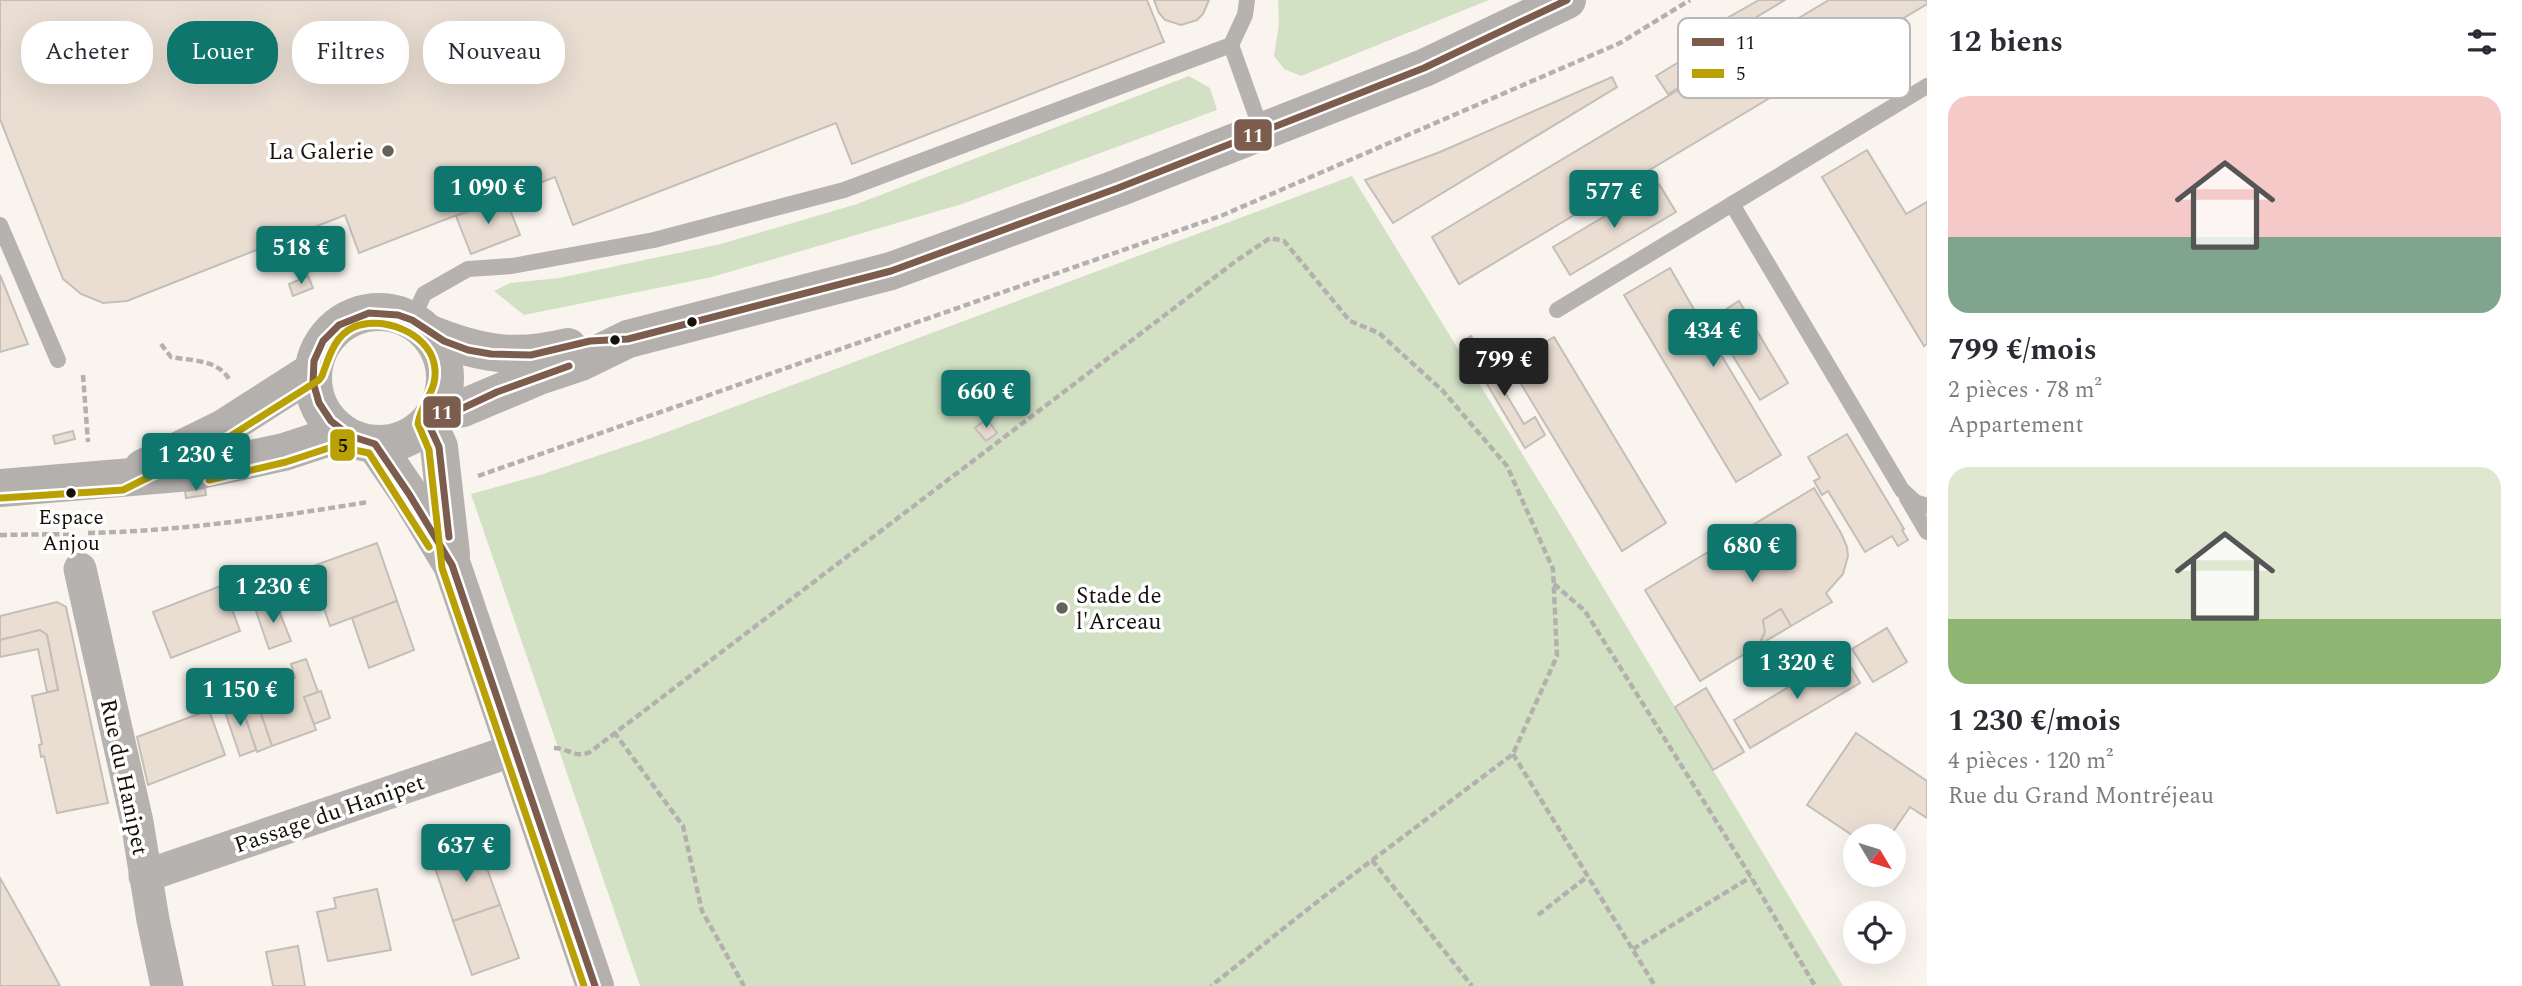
<!DOCTYPE html>
<html lang="fr">
<head>
<meta charset="utf-8">
<style>
  body { margin:0; font-family:Spectral,serif; background:#f7f7f7; color:#2b2b33; height:100vh; display:flex; flex-direction:column; font-size:26px; white-space:nowrap }
  * { box-sizing:border-box; margin:0 }
  p { font-size:23px; color:#7c7c81 }
  .icon { flex:none; width:38px; height:38px; fill:none; stroke:currentColor; stroke-width:2; stroke-linecap:round; stroke-linejoin:round }
  .map { position:relative; flex:1; overflow:hidden }
  .panel { display:flex; flex-direction:column; background:#fff; width:595px }
  .panel>* { flex:none }
  .banner { position:absolute; left:21px; top:21px; width:665px; height:63px; display:flex; gap:14px }
  .needle { width:46px; rotate:128deg }
  .controls { position:absolute; left:1843px; top:824px; display:grid; gap:14px }
  .controls a { display:grid; place-items:center; width:63px; height:63px; border-radius:50%; background:#fff; box-shadow:0 7px 28px #0002; font-size:35px }
  .price { position:absolute; translate:-50% -60px; padding:0 16px; border-radius:7px; background:#0f766e; color:#fff; font-size:23px; line-height:46px; filter:drop-shadow(0 2px 4px #0008) }
  .price::after { content:''; position:absolute; left:50%; top:42px; width:21px; height:16px; margin-left:-10px; background:inherit; clip-path:polygon(0 0,100% 0,50% 100%) }
  .price.active { background:#222; color:#fff }
  ul { padding:0; list-style:none }
  li { display:grid; align-content:center; gap:14px; height:371px; padding:0 21px }
  li span { display:grid; place-items:center; height:217px; border-radius:21px; color:#555 }
  li>.icon { margin-inline-start:auto }
  span .icon { width:126px; height:126px; fill:#fffc; stroke-width:1 }
  li b { font-size:30px }
  h2 { display:flex; justify-content:space-between; align-items:center; height:84px; padding:0 21px; font-size:30px }
  .tag { padding:0 24px; border-radius:28px; background:#fff; box-shadow:0 7px 28px #0002; font-size:24px; line-height:63px }
  .tag.active { background:#0f766e; color:#fff }
  main { display:flex; flex:1; min-height:0 }
  .map>svg:first-child { display:block }
  .green { fill:#d2e0c4 }
  .building { fill:#eaded3; stroke:#c4beb9; stroke-width:2 }
  .lines { fill:none; stroke-linecap:round; stroke-linejoin:round }
  .path { stroke:#b4b0ad; stroke-width:4.5; stroke-dasharray:7 3.5; stroke-linecap:butt }
  .lane { stroke:#b5b2b0; stroke-width:16 }
  .street { stroke:#b5b2b0; stroke-width:33 }
  .secondary { stroke:#b4b0ae; stroke-width:38 }
  .bus-1-casing { stroke:#fff; stroke-width:12 }
  .bus-2-casing { stroke:#fff; stroke-width:12 }
  .bus-1 { stroke:#7b5c4d; stroke-width:7 }
  .bus-2 { stroke:#b9a004; stroke-width:7 }
  .poi-dot { fill:#66605b; stroke:#fff; stroke-width:2.5 }
  .bus-dot { fill:#17110c; stroke:#fff; stroke-width:2.5 }
  .labels { text-anchor:middle; stroke-width:7; stroke-linejoin:round; paint-order:stroke }
  .bus-label { font-size:21px; fill:#17110c; stroke:#fff }
  .poi-label { font-size:23px; fill:#17110c; stroke:#fff; text-anchor:end }
  .street-label { font-size:23px; fill:#17110c; stroke:#fff }
  .key { fill:#fff; stroke:#b9b8b6; stroke-width:2 }
  .key-label { font-size:19px; fill:#17110c }
  .line-badge { stroke:#fff; stroke-width:2.5 }
  .badge-label { font-size:19px; text-anchor:middle; font-weight:bold; fill:#fff }
  .pale-badge-label { font-size:19px; text-anchor:middle; font-weight:bold; fill:#111 }
</style>
</head>
<body>
<main>
<div class="map">
<svg width="1927" height="986" viewBox="0 0 1927 986">
  <rect width="100%" height="100%" fill="#faf4ee"/>
  <g class="green">
    <path d="M1278,0H1489L1301,76L1284,69L1274,56L1279,24Z"/>
    <path d="M1189,76L1210,88L1217,110L962,204L712,277L524,315L494,291L510,283L559,278L721,244L857,204Z"/>
    <path d="M1352,176L1556,509L1843,986H640L471,494L540,475L651,438Z"/>
  </g>
  <g class="building">
    <path d="M0,0H1147L1164,42L852,164L836,123L573,225L555,177L359,253L345,215L127,301L103,303L81,294L63,279L0,119Z"/>
    <path d="M1154,0H1209L1203,14L1197,20L1181,25L1165,20L1159,13Z"/>
    <path d="M1759,0H1785L1730,33L1740,52L1718,64L1701,33Z"/>
    <path d="M1829,0H1927V4L1459,284L1432,237Z"/>
    <path d="M1692,54L1703,73L1668,94L1656,76Z"/>
    <path d="M1612,77L1617,87L1393,223L1365,180L1440,152Z"/>
    <path d="M1867,150L1906,214L1927,202V344L1924,346L1822,177Z"/>
    <path d="M1659,184L1676,212L1570,275L1553,247Z"/>
    <path d="M505,197L520,235L471,254L456,216Z"/>
    <path d="M1670,268L1710,337L1718,332L1711,319L1739,301L1788,383L1760,400L1728,348L1720,353L1781,455L1736,482L1624,295Z"/>
    <path d="M0,275L28,344L0,352Z"/>
    <path d="M308,276L313,288L293,296L289,284Z"/>
    <path d="M1471,336L1524,424L1535,417L1545,435L1525,448L1462,342Z"/>
    <path d="M1554,337L1666,523L1622,551L1509,364Z"/>
    <path d="M987,419L997,433L986,441L975,428Z"/>
    <path d="M73,431L75,439L55,444L53,436Z"/>
    <path d="M1847,434L1904,529L1902,530L1908,540L1898,546L1892,536L1865,552L1828,491L1822,495L1814,481L1820,478L1808,457Z"/>
    <path d="M205,488L206,495L186,498L185,491Z"/>
    <path d="M1814,488L1841,533L1847,547L1848,556L1843,574L1826,593L1832,602L1791,626L1781,609L1763,620L1765,632L1759,645L1700,681L1645,590Z"/>
    <path d="M377,543L397,601L330,626L310,567Z"/>
    <path d="M223,585L240,631L171,658L153,612Z"/>
    <path d="M275,601L291,641L269,649L255,608Z"/>
    <path d="M397,601L414,650L369,668L352,618Z"/>
    <path d="M57,602L66,607L108,803L57,813L44,756L41,757L39,745L42,744L32,696L58,690L47,635L40,630L0,640V616Z"/>
    <path d="M1781,609L1791,626L1759,645L1765,632L1763,620Z"/>
    <path d="M1887,628L1907,662L1873,682L1852,649Z"/>
    <path d="M40,630L47,635L58,690L47,692L38,649L0,657V640Z"/>
    <path d="M1843,654L1860,683L1750,748L1734,720Z"/>
    <path d="M306,659L318,692L304,697L316,730L272,746L254,694L295,678L291,664Z"/>
    <path d="M1706,688L1744,752L1713,770L1675,707Z"/>
    <path d="M321,691L330,718L314,724L304,697Z"/>
    <path d="M254,694L272,746L257,752L239,699Z"/>
    <path d="M240,701L256,750L240,756L223,706Z"/>
    <path d="M209,710L225,755L148,785L137,737Z"/>
    <path d="M1856,733L1927,781V818L1910,807L1890,836L1855,837L1807,805Z"/>
    <path d="M479,846L500,905L453,921L433,862Z"/>
    <path d="M0,878L31,933L60,986H0Z"/>
    <path d="M377,889L391,950L328,961L317,912L336,908L334,898Z"/>
    <path d="M500,905L519,958L472,975L453,921Z"/>
    <path d="M298,946L305,986H273L266,952Z"/>
  </g>
  <g class="lines">
    <g class="path">
      <path d="M161,344L171,357C192,361 219,359 230,381"/>
      <path d="M83,375L88,442"/>
      <path d="M478,476L1223,215L1620,43L1690,0"/>
      <path d="M88,533C182,531 276,517 368,502"/>
      <path d="M0,535L69,534"/>
      <path d="M1554,584L1585,611L1751,877L1815,986"/>
      <path d="M614,732L683,826L702,911L744,986"/>
      <path d="M554,748C568,748 576,759 590,752L1236,261L1270,238L1284,241L1350,321L1379,333L1443,391L1507,466L1553,569L1557,656L1513,754L1322,898L1211,986"/>
      <path d="M1513,754L1655,986"/>
      <path d="M1372,860L1472,986"/>
      <path d="M1538,915L1588,876"/>
      <path d="M1633,949L1751,877"/>
    </g>
    <g class="lane">
      <path d="M1231,45L1262,132"/>
      <path d="M1732,204L1902,490L1915,502L1927,506"/>
      <path d="M0,225L58,360"/>
      <path d="M1557,310L1927,86"/>
      <path d="M412,320L424,294L468,269L512,266L654,240L844,190L1231,45L1245,15L1247,0"/>
      <path d="M1907,498L1927,532"/>
    </g>
    <g class="street">
      <path d="M80,569L137,822L153,920L167,986"/>
      <path d="M145,876L514,750"/>
    </g>
    <g class="secondary">
      <circle cx="379" cy="378" r="66"/>
      <path d="M430,334C480,354 515,360 568,347"/>
      <path d="M436,413L463,408L539,376L581,362L628,339L891,271L1118,188L1424,68L1567,0"/>
      <path d="M428,423L439,447L451,554"/>
      <path d="M375,444L409,494L452,565L595,986"/>
      <path d="M143,468L224,428L313,371"/>
      <path d="M0,488L191,472L284,452L342,433"/>
    </g>
    <g class="bus-1-casing">
      <g id="bus-1">
        <path d="M449,537L439,447L428,423L436,413L463,408L497,392L569,366"/>
        <path d="M595,986L452,565L409,494L375,444L350,436L331,421L319,403L313,382L314,361L323,341L339,325L369,313L398,315L412,320L444,341L468,350L491,354L531,355L590,341L628,339L891,271L1118,188L1424,68L1567,0"/>
      </g>
    </g>
    <g class="bus-2-casing">
      <g id="bus-2">
        <path d="M209,480L286,462L341,444L349,449L369,453L429,547"/>
        <path d="M1,498L123,490L229,437L319,380L322,376C329,357 334,336 354,327C381,315 427,332 434,363C440,390 421,401 418,424L429,450L442,568L584,986"/>
      </g>
    </g>
    <use href="#bus-1" class="bus-1"/>
    <use href="#bus-2" class="bus-2"/>
  </g>
  <g class="poi-dot">
    <circle cx="388" cy="151" r="7"/>
    <circle cx="1062" cy="608" r="7"/>
  </g>
  <g class="bus-dot">
    <circle cx="692" cy="322" r="6"/>
    <circle cx="615" cy="340" r="6"/>
    <circle cx="71" cy="493" r="6"/>
  </g>
  <g class="labels">
    <g class="bus-label">
      <text x="71" y="524">Espace<tspan x="71" dy="26">Anjou</tspan></text>
    </g>
    <g class="poi-label">
      <text x="374" y="159">La Galerie</text>
      <text x="1076" y="603" text-anchor="start">Stade de<tspan x="1076" dy="26">l'Arceau</tspan></text>
    </g>
    <g class="street-label">
      <text transform="translate(125 777) rotate(78)" y="8">Rue du Hanipet</text>
      <text transform="translate(329 813) rotate(-19)" y="8">Passage du Hanipet</text>
    </g>
  </g>
  <rect x="1678" y="18" width="232" height="80" rx="10" class="key"/>
  <rect x="1692" y="38" width="32" height="8" fill="#7b5c4d"/>
  <rect x="1692" y="69" width="32" height="9" fill="#b9a004"/>
  <g class="key-label">
    <text x="1736" y="49">11</text>
    <text x="1736" y="80">5</text>
  </g>
  <g class="line-badge">
    <rect x="1233" y="118" width="40" height="34" rx="7" fill="#7b5c4d"/>
    <rect x="422" y="395" width="40" height="34" rx="7" fill="#7b5c4d"/>
    <rect x="329" y="428" width="27" height="34" rx="7" fill="#b9a004"/>
  </g>
  <g class="badge-label">
    <text x="1253" y="142">11</text>
    <text x="442" y="419">11</text>
  </g>
  <g class="pale-badge-label">
    <text x="343" y="452">5</text>
  </g>
</svg>
<div class="controls">
<a><svg class="needle" viewBox="-14 -14 28 28"><path d="M0-13l5 13h-10z" fill="#e53935"/><path d="M0 13l5-13h-10z" fill="#7c7c81"/></svg></a>
<a><svg class="icon" aria-label="locate" viewBox="0 0 24 24"><circle cx="12" cy="12" r="6"/><path d="M12 2v4M12 18v4M2 12h4M18 12h4"/></svg></a>
</div>
<b class="price" style="left:488px;top:226px">1 090 €</b>
<b class="price" style="left:1614px;top:230px">577 €</b>
<b class="price" style="left:301px;top:286px">518 €</b>
<b class="price" style="left:1713px;top:369px">434 €</b>
<b class="price active" style="left:1504px;top:398px">799 €</b>
<b class="price" style="left:986px;top:430px">660 €</b>
<b class="price" style="left:196px;top:493px">1 230 €</b>
<b class="price" style="left:1752px;top:584px">680 €</b>
<b class="price" style="left:273px;top:625px">1 230 €</b>
<b class="price" style="left:1797px;top:701px">1 320 €</b>
<b class="price" style="left:240px;top:728px">1 150 €</b>
<b class="price" style="left:466px;top:884px">637 €</b>
<div class="banner">
<a class="tag">Acheter</a>
<a class="tag active">Louer</a>
<a class="tag">Filtres</a>
<a class="tag">Nouveau</a>
</div>
</div>
<section class="panel">
<h2>12 biens<svg class="icon" aria-label="filters" viewBox="0 0 24 24"><path d="M4 7h16M4 17h16"/><circle cx="9" cy="7" r="2"/><circle cx="15" cy="17" r="2"/></svg></h2>
<ul>
<li><span style="background:linear-gradient(#f6c9c9 65%,#7fa58c 0)"><svg class="icon" aria-label="home" viewBox="0 0 24 24"><path d="M3 11l9-7 9 7M6 9v11h12V9"/></svg></span><div><b>799 €/mois</b><p>2 pièces · 78 m²</p><p>Appartement</p></div></li>
<li><span style="background:linear-gradient(#dfe7d0 70%,#8fb573 0)"><svg class="icon" aria-label="home" viewBox="0 0 24 24"><path d="M3 11l9-7 9 7M6 9v11h12V9"/></svg></span><div><b>1 230 €/mois</b><p>4 pièces · 120 m²</p><p>Rue du Grand Montréjeau</p></div></li>
</ul>
</section>
</main>
</body>
</html>
